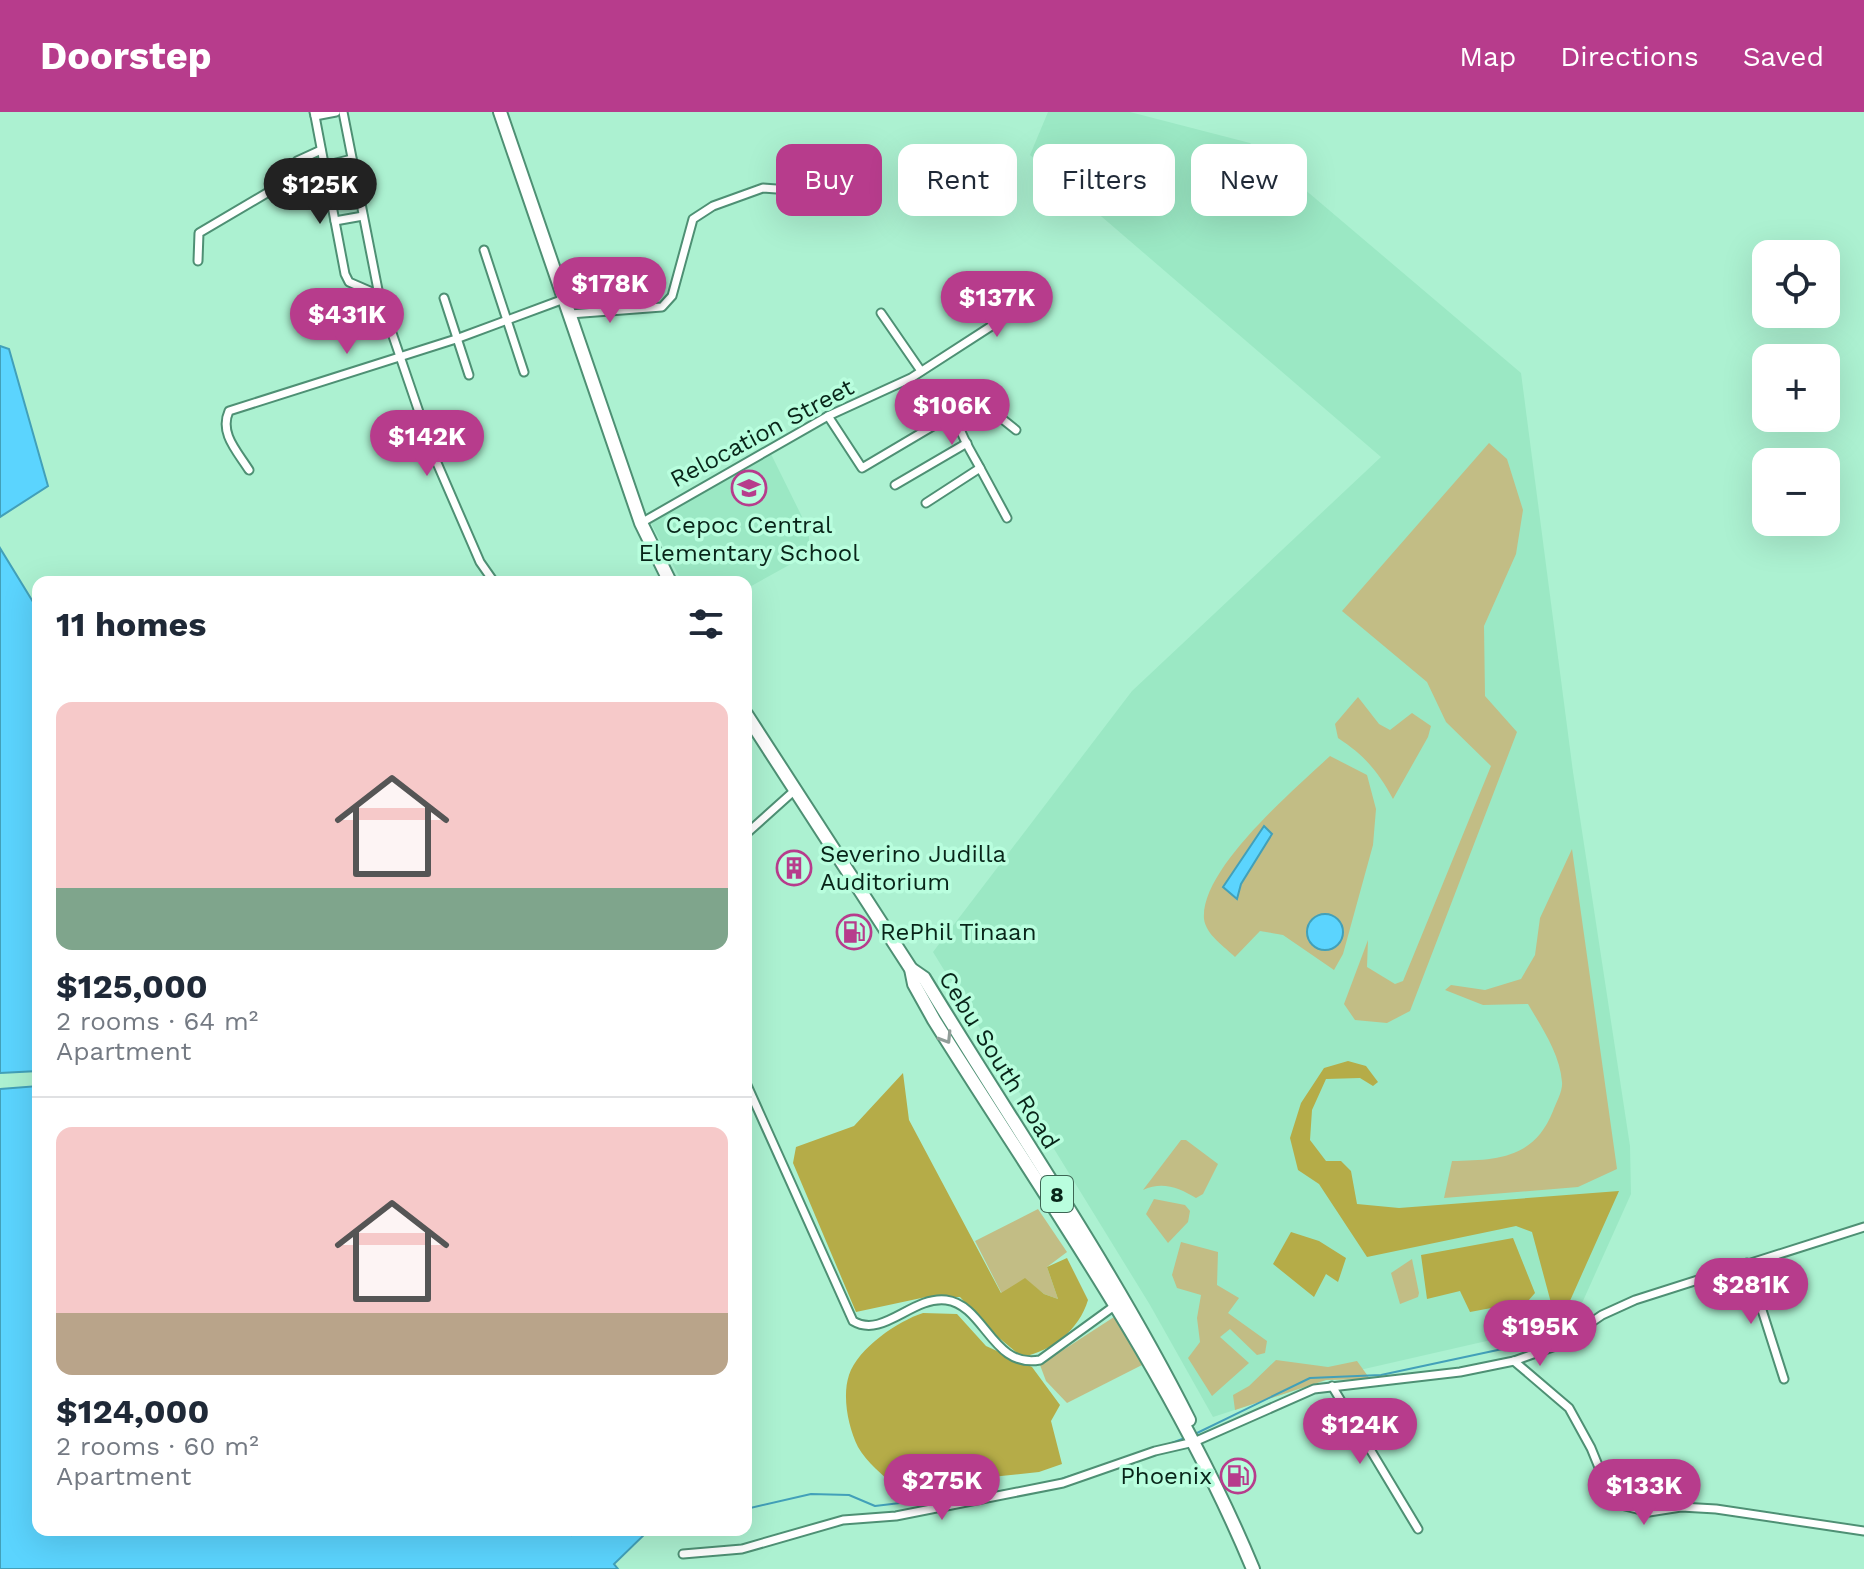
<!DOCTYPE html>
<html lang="en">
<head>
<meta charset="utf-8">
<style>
  body { margin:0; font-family:"Work Sans",sans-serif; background:#f2f2f3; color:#1f2937; height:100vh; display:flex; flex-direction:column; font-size:30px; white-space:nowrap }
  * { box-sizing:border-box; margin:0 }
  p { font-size:26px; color:#747a83 }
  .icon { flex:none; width:44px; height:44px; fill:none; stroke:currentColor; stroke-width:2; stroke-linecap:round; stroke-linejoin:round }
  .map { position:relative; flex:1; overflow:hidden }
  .side { position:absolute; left:32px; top:464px; width:720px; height:960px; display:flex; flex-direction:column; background:#fff; border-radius:16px; box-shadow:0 8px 32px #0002 }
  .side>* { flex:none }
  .top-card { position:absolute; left:776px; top:32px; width:760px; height:72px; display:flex; gap:16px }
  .fabs { position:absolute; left:1752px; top:128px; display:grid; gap:16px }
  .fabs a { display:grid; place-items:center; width:88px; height:88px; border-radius:16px; background:#fff; box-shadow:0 8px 32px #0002; font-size:40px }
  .price { position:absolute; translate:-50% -68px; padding:0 18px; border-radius:28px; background:#b73c8c; color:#fff; font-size:26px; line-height:52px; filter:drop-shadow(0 2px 4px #0008) }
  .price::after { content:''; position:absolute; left:50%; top:48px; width:24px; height:18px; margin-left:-12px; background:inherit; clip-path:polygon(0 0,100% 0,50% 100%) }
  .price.active { background:#222; color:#fff }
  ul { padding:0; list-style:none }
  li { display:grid; align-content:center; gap:16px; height:424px; padding:0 24px }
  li+li { border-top:2px solid #e0e1e3 }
  li span { display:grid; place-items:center; height:248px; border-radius:16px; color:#555 }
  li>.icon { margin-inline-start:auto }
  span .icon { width:144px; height:144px; fill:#fffc; stroke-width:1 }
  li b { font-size:34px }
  h2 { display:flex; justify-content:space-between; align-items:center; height:96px; padding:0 24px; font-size:34px }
  .tag { padding:0 28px; border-radius:16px; background:#fff; box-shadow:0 8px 32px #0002; font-size:28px; line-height:72px }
  .tag.active { background:#b73c8c; color:#fff }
  header { display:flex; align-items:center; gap:48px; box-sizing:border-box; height:112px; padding:0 40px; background:#b73c8c; color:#fff }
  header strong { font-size:38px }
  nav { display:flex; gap:44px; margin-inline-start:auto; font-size:28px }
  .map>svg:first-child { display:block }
  .built { fill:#9be8c4 }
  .green { fill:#c2bd85 }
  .forest { fill:#b5ac48 }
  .water { fill:#5bd4fe; stroke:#42a0b9; stroke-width:2 }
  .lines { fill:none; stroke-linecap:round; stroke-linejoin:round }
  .stream { stroke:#42a0b9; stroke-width:2 }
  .minor-casing { stroke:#4e9074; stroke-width:11 }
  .trunk-casing { stroke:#4e9074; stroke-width:16 }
  .minor { stroke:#fff; stroke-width:7 }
  .trunk { stroke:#fff; stroke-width:12 }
  .oneway { stroke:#909d98 }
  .labels { text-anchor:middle; stroke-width:7; stroke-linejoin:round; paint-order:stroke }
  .shield { fill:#b9fede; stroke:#3d6654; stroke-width:2 }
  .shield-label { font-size:22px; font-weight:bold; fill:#082519 }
  .street-label { font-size:24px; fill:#082519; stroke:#b9fede }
  .poi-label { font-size:24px; fill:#082519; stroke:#b9fede; text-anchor:start }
</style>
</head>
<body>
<header>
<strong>Doorstep</strong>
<nav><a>Map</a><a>Directions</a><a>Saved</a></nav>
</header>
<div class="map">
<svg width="1864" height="1457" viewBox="0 0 1864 1457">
  <rect width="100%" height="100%" fill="#acf1d1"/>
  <g class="built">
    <path d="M1048,0H1130L1250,31L1521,261L1573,660L1630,1034L1631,1082L1574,1209L1351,1260L1213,1305L1150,1193L933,840L1132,579L1381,345L1030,43Z"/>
    <path d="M770,340L809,419V442L746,477V470H705L702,465L694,470H682L651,411Z"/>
  </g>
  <g class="green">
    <path d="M1489,331L1507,347L1523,398L1516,442L1484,514L1485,584L1517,620L1410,899L1387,911L1355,908L1344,892L1368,828L1367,855L1395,872L1403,869L1491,654L1446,610L1427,570L1342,499Z"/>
    <path d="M1358,585L1379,612L1390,618L1412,601L1431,614L1428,625L1393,687C1378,659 1364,643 1338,626L1335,612Z"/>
    <path d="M1330,644L1367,663L1376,697L1373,733L1343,842L1334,858L1283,823L1260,819L1235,845C1225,835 1206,823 1204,807C1200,757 1295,677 1330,644Z"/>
    <path d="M1572,737L1617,1057L1578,1075L1444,1086L1452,1049C1497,1048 1534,1047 1553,999C1556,991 1563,979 1562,970C1560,942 1542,916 1528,892L1483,893L1445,878L1451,873L1485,878L1521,867L1535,843L1540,806Z"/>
    <path d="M1181,1028H1186L1218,1052L1203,1082L1196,1086C1179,1076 1163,1069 1143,1078Z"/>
    <path d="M1154,1087L1185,1093L1190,1099L1188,1110L1168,1131L1146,1102Z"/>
    <path d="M1038,1097L1067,1140L1047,1155L1058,1187L1044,1182L1025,1167L1002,1182L975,1129Z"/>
    <path d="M1181,1130L1218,1140L1217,1173L1239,1186L1228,1201L1267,1229L1265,1241L1257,1243L1230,1217L1220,1225L1249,1251L1212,1284L1188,1246L1200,1230L1197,1206L1201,1183L1177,1176L1172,1163Z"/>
    <path d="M1412,1147L1419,1181L1418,1185L1400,1192L1391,1161Z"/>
    <path d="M1114,1205L1142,1253L1067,1291L1046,1269L1040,1253Z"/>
    <path d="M1276,1248L1328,1255L1357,1249L1370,1267L1326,1268L1235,1298L1233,1283L1249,1274Z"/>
  </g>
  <g class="forest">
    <path d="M1348,949L1366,954L1378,970L1373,974L1360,966L1326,967L1312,998L1310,1028L1326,1049H1341L1351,1059L1357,1092L1399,1096L1619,1079L1565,1200L1554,1202L1532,1120L1516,1114L1367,1145L1319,1072L1298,1058L1290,1026L1301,991L1324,956Z"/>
    <path d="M903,961L909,1008L1001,1181L1025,1166L1044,1182L1058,1187L1047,1155L1067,1146L1088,1188C1079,1218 1052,1239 1022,1245L992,1220L960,1185H926L856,1200L793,1051L796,1035L854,1014Z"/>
    <path d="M1291,1120L1319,1129L1346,1146L1338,1170L1326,1162L1314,1185L1273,1152Z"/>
    <path d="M1513,1126L1535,1181L1528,1189L1470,1200L1460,1179L1427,1187L1421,1143Z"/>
    <path d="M923,1201L957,1202L986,1234L1032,1255L1060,1293L1051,1309L1062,1352L1039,1360L896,1375C883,1363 867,1351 858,1335C848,1315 842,1284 849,1263C858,1236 898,1209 923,1201Z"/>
  </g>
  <g class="water">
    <path d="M0,234L9,237L48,374L0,405Z"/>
    <path d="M0,436L38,498V959L0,961Z"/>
    <path d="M1264,714L1272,722L1241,772L1237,787L1223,775Z"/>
    <circle cx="1325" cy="820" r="18"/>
    <path d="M38,974V1418H556L571,1423L575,1418L646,1421L614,1452L618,1457H0V977Z"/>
  </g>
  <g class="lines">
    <g class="stream">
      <path d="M1195,1322L1310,1266L1381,1263L1521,1233"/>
      <path d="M1169,1332L1185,1326"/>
      <path d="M1058,1368L1083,1360"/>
      <path d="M746,1397L811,1382L849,1383L875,1394L1009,1378"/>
      <path d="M646,1421L660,1418"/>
    </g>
    <g class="minor-casing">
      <g id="minor">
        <path d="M314,0L315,4L336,0"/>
        <path d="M343,0L379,183L434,344L480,450L494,470"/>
        <path d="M315,4L345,162L349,170L379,183"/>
        <path d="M324,54L352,47"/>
        <path d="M335,109L363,104"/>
        <path d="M484,138L524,260"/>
        <path d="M198,149L199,121L277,75L297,49L321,38"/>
        <path d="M444,186L469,263"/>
        <path d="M881,201L921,259"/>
        <path d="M570,202L662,195L672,184L693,107L713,94L763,76L790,78L809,42"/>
        <path d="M828,304L862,356L955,301"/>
        <path d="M980,356C970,337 944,300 961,280L971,282L1016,318"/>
        <path d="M249,358C237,339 219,321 229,299L456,227L564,187"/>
        <path d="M895,373L967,331"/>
        <path d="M926,391L980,356L1007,406"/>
        <path d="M641,411L828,304L911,266L1024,193"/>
        <path d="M746,722L795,678"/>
        <path d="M746,971L853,1209C883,1227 912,1184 946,1188C985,1193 992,1257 1040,1248L1117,1192"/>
        <path d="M1747,1151L1784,1267"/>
        <path d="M1514,1249L1569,1296L1591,1336L1609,1380L1621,1393L1649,1400L1681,1395L1716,1397L1864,1419"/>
        <path d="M1332,1274L1418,1417"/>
        <path d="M683,1442L742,1437L843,1408L896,1404L1063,1371L1155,1339L1194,1330L1314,1277L1460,1260L1514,1249L1558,1233L1602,1203L1635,1188L1864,1115"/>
      </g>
    </g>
    <g class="trunk-casing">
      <g id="trunk">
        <path d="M500,0L641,411L670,470"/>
        <path d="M746,602L911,857L914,872L934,908C1046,1087 1172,1262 1253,1457"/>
        <path d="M911,857L924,866C1013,1013 1112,1155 1189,1308"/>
      </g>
    </g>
    <use href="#minor" class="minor"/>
    <use href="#trunk" class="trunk"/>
  </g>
  <defs><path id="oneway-chevron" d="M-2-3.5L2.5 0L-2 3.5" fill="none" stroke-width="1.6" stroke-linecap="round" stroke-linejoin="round" transform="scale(2)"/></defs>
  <use class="oneway" href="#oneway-chevron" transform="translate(946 926) rotate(58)"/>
  <defs>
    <g id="school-ring" transform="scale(1.8)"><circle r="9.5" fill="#b9fede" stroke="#b73c8c" stroke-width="1.5"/><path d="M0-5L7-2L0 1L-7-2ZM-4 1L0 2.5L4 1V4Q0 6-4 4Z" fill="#b73c8c"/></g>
    <g id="building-ring" transform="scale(1.8)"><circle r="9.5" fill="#b9fede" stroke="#b73c8c" stroke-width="1.5"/><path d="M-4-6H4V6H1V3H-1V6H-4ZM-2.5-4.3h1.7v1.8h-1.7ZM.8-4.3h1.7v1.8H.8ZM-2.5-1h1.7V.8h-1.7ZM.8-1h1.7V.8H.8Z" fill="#b73c8c"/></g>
    <g id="fuel-ring" transform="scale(1.8)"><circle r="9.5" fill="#b9fede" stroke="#b73c8c" stroke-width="1.5"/><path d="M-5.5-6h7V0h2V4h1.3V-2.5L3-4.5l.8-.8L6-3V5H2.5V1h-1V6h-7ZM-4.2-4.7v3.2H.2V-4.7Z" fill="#b73c8c"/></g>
  </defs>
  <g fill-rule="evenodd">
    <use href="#school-ring" x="749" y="376"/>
    <use href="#building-ring" x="794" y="756"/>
    <use href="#fuel-ring" x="854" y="820"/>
    <use href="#fuel-ring" x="1238" y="1364"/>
  </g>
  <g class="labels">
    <rect class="shield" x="1041" y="1064" width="32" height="36" rx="6"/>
    <g class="shield-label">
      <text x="1057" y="1090">8</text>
    </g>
    <g class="street-label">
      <text transform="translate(762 321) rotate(-28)" y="8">Relocation Street</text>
      <text transform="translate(999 948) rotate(58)" y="8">Cebu South Road</text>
    </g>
    <g class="poi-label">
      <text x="749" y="421" text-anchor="middle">Cepoc Central<tspan x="749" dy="28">Elementary School</tspan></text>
      <text x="820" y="750">Severino Judilla<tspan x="820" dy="28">Auditorium</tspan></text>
      <text x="880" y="828">RePhil Tinaan</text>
      <text x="1212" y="1372" text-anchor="end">Phoenix</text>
    </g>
  </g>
</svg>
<div class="fabs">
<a><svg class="icon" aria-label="locate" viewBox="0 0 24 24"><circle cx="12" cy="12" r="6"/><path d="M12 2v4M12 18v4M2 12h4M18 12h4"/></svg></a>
<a>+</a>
<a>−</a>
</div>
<b class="price active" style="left:320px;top:114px">$125K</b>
<b class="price" style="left:610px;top:213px">$178K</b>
<b class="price" style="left:997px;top:227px">$137K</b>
<b class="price" style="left:347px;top:244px">$431K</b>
<b class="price" style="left:952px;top:335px">$106K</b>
<b class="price" style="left:427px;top:366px">$142K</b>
<b class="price" style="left:1751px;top:1214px">$281K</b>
<b class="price" style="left:1540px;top:1256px">$195K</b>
<b class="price" style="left:1360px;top:1354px">$124K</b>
<b class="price" style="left:942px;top:1410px">$275K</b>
<b class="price" style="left:1644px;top:1415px">$133K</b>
<div class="top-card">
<a class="tag active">Buy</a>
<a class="tag">Rent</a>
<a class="tag">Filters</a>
<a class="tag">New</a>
</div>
<section class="side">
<h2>11 homes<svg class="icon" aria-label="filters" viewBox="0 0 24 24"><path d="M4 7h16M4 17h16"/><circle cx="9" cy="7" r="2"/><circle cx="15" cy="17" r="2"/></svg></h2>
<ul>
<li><span style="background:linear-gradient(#f6c9c9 75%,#7fa58c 0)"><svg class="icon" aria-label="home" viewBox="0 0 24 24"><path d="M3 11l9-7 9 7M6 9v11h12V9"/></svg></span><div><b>$125,000</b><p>2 rooms · 64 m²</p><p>Apartment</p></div></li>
<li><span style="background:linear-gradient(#f6c9c9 75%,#b9a48a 0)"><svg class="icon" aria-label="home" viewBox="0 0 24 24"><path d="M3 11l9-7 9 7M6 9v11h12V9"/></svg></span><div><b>$124,000</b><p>2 rooms · 60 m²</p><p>Apartment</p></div></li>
</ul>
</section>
</div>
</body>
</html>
